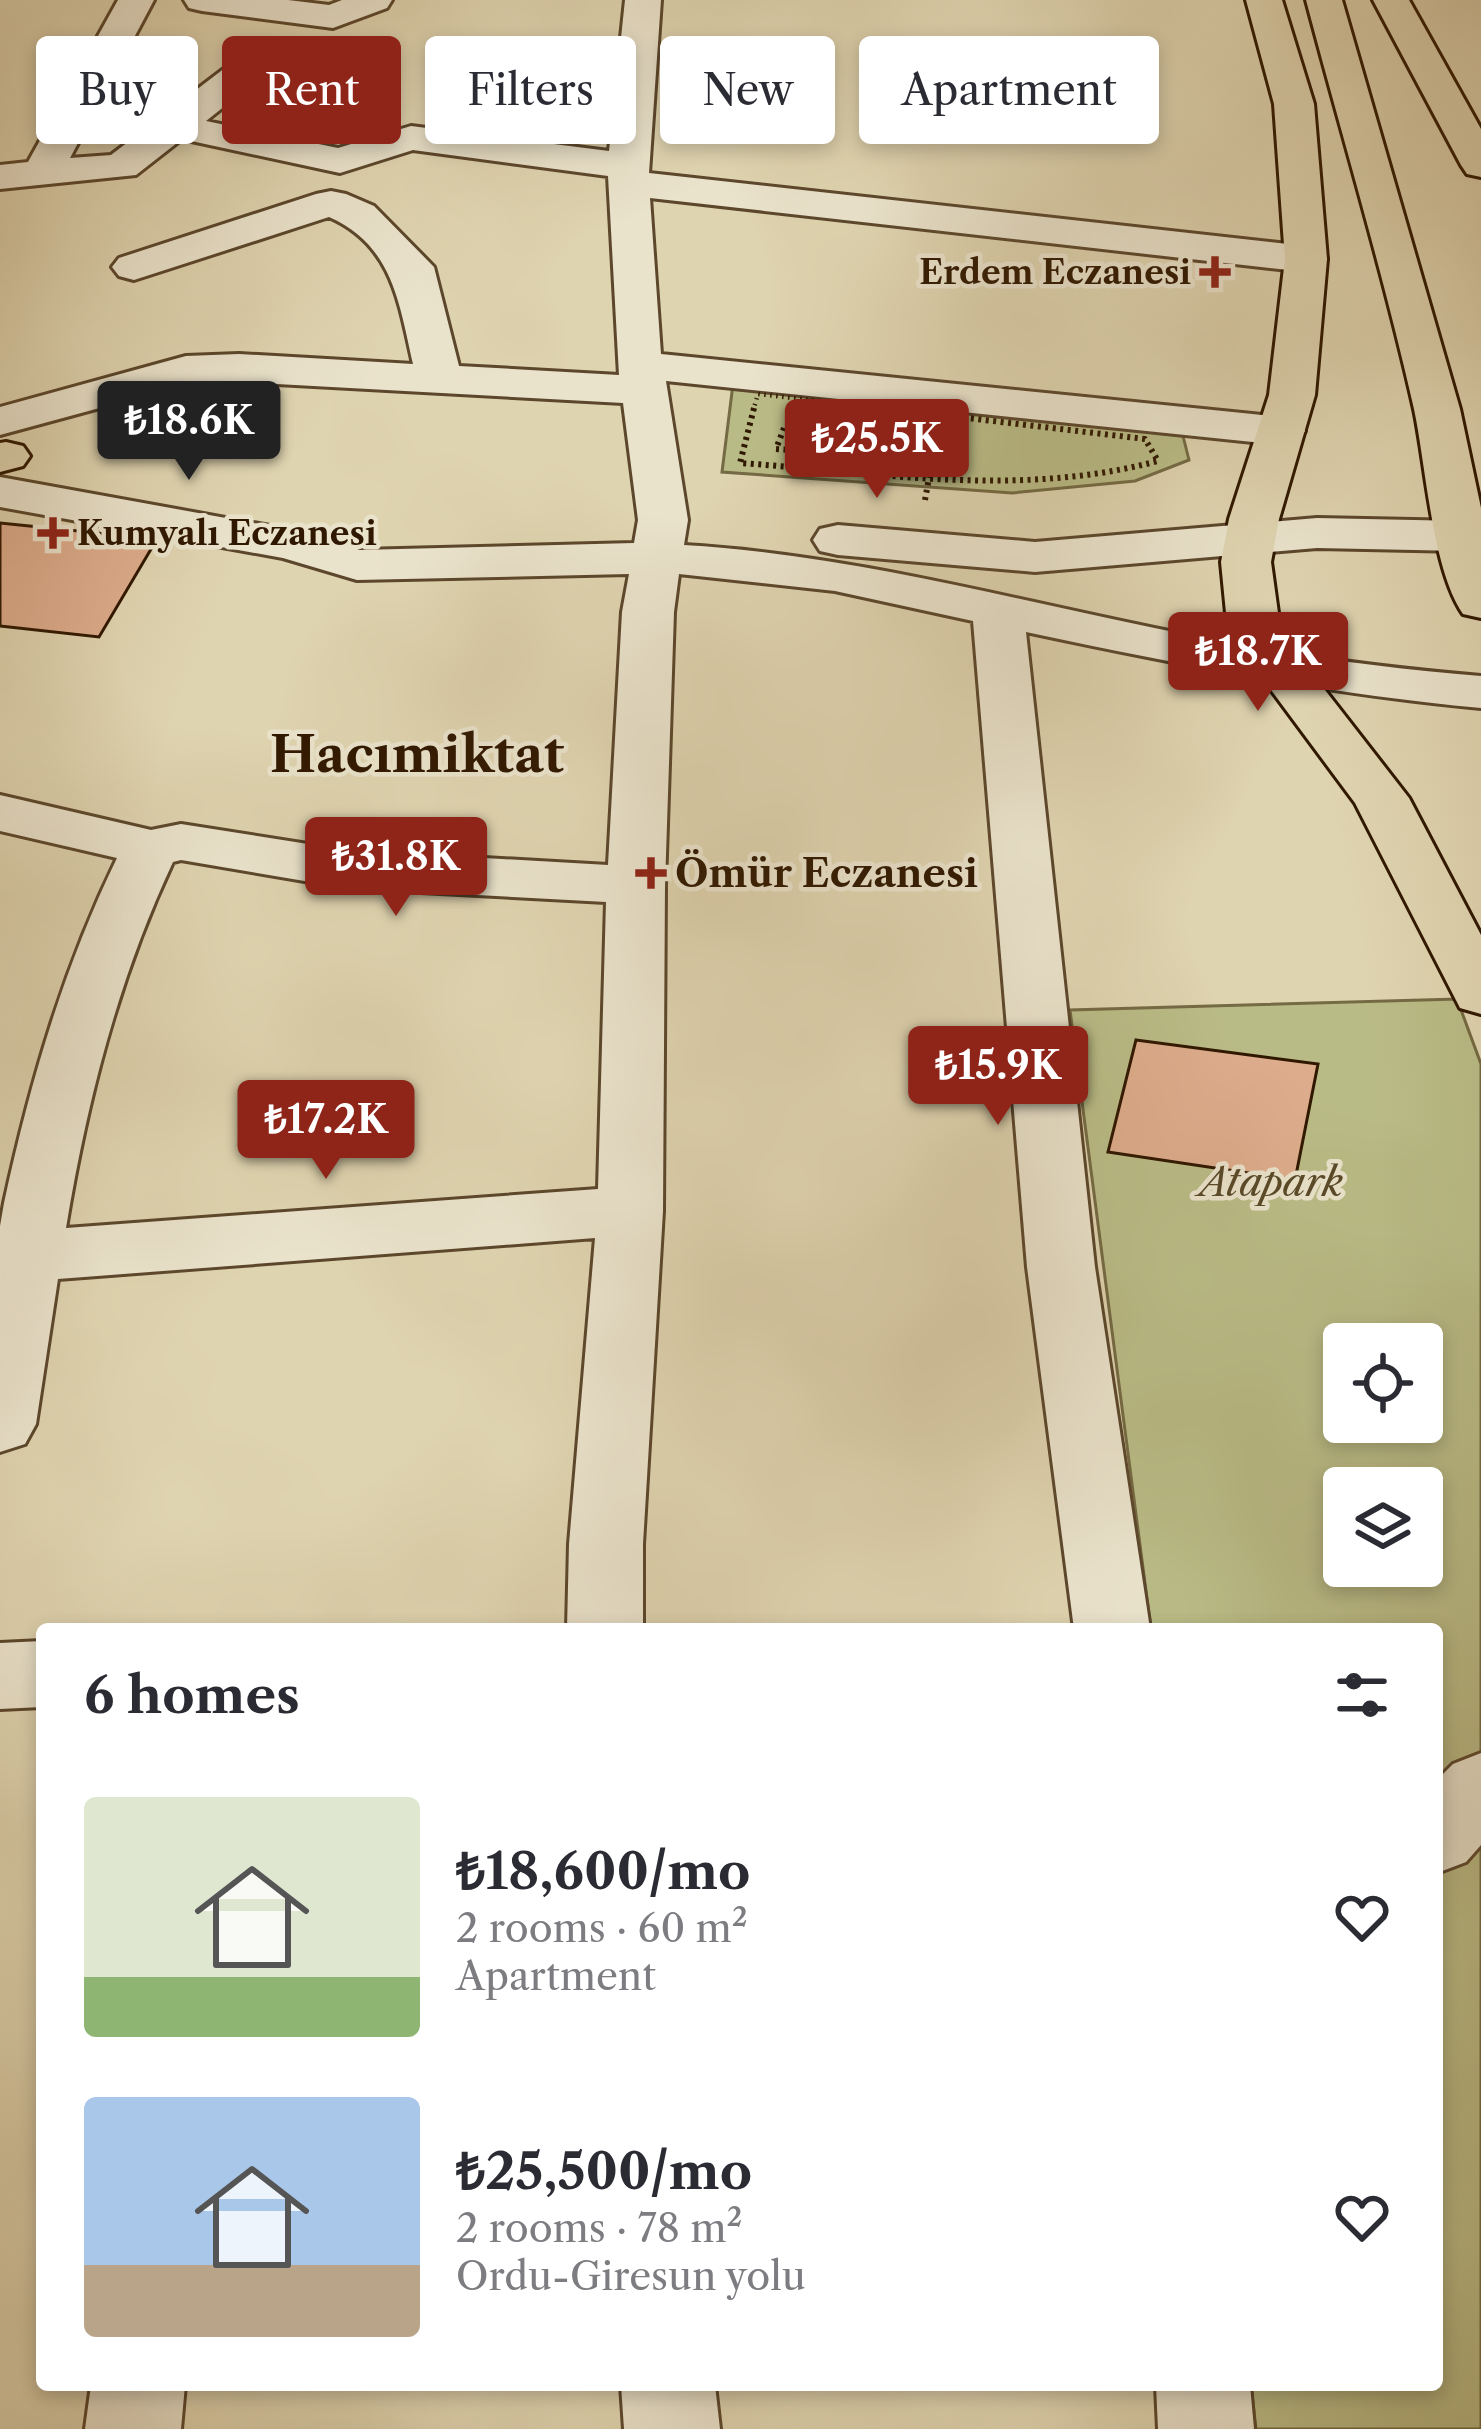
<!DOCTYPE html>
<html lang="en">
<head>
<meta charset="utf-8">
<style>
  body { margin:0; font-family:"Libre Caslon Text",serif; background:#f2f2f3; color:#2b2b33; height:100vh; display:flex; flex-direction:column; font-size:45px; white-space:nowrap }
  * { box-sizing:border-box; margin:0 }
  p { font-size:39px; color:#7c7c81 }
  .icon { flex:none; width:66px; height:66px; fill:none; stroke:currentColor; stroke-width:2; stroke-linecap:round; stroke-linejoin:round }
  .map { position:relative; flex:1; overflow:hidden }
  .panel { position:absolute; left:36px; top:1623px; width:1407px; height:768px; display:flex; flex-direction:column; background:#fff; border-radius:12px; box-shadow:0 6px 18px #0003 }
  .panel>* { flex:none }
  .hud { position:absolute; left:36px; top:36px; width:1410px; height:108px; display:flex; gap:24px }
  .tools { position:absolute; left:1323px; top:1323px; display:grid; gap:24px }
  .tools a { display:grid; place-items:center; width:120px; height:120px; border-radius:12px; background:#fff; box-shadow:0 6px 18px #0003; font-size:60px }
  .price { position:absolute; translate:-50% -102px; padding:0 27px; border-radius:12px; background:#8f2418; color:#fff; font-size:39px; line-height:78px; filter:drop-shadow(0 3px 6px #0008) }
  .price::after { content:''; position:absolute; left:50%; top:72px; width:36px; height:27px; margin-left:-18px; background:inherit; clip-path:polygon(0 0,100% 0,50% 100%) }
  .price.on { background:#222; color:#fff }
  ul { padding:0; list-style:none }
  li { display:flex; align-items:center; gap:36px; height:300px; padding:0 48px }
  li span { display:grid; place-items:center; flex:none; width:336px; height:240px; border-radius:12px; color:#555 }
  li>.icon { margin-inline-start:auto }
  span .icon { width:144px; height:144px; fill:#fffc; stroke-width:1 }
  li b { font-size:51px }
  h2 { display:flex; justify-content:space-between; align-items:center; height:144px; padding:0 48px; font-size:51px }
  .tag { padding:0 42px; border-radius:12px; background:#fff; box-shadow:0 6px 18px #0003; font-size:42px; line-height:108px }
  .tag.on { background:#8f2418; color:#fff }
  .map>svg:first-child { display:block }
  .green { fill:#b9bb86; stroke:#746a43; stroke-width:3; fill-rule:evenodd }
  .building { fill:#ddac8c; stroke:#301800; stroke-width:3 }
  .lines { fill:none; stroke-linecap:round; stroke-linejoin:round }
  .minor-casing { stroke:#5c472c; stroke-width:6 }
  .major-casing { stroke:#301800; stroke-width:6 }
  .highway-casing { stroke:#301800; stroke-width:6 }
  .path-far1 { stroke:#301800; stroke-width:4.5; stroke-dasharray:1.5 4.5; stroke-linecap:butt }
  .path { stroke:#301800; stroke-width:6; stroke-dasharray:3 4.5; stroke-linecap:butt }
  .minor { fill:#eae3cc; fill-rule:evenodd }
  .major { fill:#dfd4b0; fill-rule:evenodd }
  .highway { fill:#dfd4b0; fill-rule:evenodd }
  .poi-dot { fill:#8f2418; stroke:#eae3cc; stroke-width:4.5 }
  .labels { text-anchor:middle; stroke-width:9; stroke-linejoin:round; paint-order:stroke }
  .far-poi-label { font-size:33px; font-weight:bold; fill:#301800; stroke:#eae3cc; text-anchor:end }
  .poi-label { font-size:39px; font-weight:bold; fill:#301800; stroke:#eae3cc; text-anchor:start }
  .park-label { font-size:39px; font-style:italic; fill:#594928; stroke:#eae3cc }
  .district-label { font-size:51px; font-weight:bold; fill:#301800; stroke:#eae3cc }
</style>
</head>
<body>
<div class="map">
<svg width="1481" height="2429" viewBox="0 0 1481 2429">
  <rect width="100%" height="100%" fill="#dfd4b0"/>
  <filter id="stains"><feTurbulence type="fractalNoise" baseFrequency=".00167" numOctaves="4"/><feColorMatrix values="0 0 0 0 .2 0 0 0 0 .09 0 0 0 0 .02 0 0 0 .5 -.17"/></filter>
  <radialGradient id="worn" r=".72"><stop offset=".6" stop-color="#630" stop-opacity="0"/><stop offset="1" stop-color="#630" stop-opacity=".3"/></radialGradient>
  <g class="green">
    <path d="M733,384L1183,436L1189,460L1135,481L1012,493L722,472Z"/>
    <path d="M1457,999L1481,1064V2429H1256L1251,2385H1437V1629H1151L1070,1010ZM1344,1344H1422V1422H1344ZM1344,1488H1422V1566H1344Z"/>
  </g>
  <g class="building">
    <path d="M0,523L157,539L99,637L0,626Z"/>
    <path d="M1136,1040L1318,1064L1295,1180L1108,1152Z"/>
  </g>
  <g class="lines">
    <g class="minor-casing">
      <g id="minor">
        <path d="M118,0H154L70,158L111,155L259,42L272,39L331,47L337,55L331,63L280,62L206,121L338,148L411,126L609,151L625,0H661L649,173L1306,246L1321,250L1327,259L1321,268L1306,272L650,198L661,354L1281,417L1298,421L1305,431L1298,441L1281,445L666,381L688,520L684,545C858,555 1028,604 1199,637C1292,656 1387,668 1481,676V708C1327,694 1177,664 1026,632L1095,1267L1150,1629H1074L1027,1267L973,621L835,591L679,574L674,612L665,885L663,1211L643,1544V1629H567L569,1544L595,1238L58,1279L36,1424L25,1444L0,1452V1226L4,1203C30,1083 63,969 117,858L0,831V795L151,830L181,824L346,850L608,865L622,612L629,574L357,580L283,558L0,507V477L292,530L360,550L634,543L638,520L623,403L239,382L188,384L0,435V407L186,356L239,354L413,364C399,303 393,245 329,217L134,280L119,276L112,267L119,258L316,194L331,191L346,194L374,206L434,267L459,366L619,375L608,176L413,150L340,173L182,139L136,175L0,189V165L28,162ZM181,860L346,888L606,902L598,1189L66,1228C87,1101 118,979 173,862Z"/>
        <path d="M184,0H288L329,5L342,0H392L387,8L333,28L202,11L189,8Z"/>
        <path d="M1317,518L1462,521L1480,525L1481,544L1462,551L1317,548L1035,572L838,555L820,551L813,540L820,529L838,525L1035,542Z"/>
        <path d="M42,1641V1707L0,1709V1643Z"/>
        <path d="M1481,1753V1845L1466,1862L1437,1873V1780L1453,1764Z"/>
        <path d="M91,2385H185L181,2429H85Z"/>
        <path d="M621,2385H715L720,2429H624Z"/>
        <path d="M1156,2385H1250L1254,2429H1158Z"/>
      </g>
    </g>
    <g class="major-casing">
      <g id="major">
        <path d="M1246,0H1282L1314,104L1327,259L1315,395L1279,519L1271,562L1278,613L1304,663L1409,798L1481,935V1014L1460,1008L1355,803L1254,667L1226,613L1221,562L1229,519L1269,395L1285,259L1274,104Z"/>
        <path d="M6,442L23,446L30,456L23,466L0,472V443Z"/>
      </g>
    </g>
    <g class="highway-casing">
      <g id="highway">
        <path d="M1306,0H1342L1460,409L1481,508V618L1463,614C1432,569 1426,465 1414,409C1383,272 1342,136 1306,0Z"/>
        <path d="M1373,0H1409L1481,129V177L1467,174L1461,165Z"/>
      </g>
    </g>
    <path class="path-far1" d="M753,411L758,394L908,411"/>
    <g class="path">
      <path d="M754,408L740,463C882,473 1018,498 1158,461L1145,439L883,408"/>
      <path d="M784,428L776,449L877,456L879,440"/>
      <path d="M925,500L935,444"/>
    </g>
    <use href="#minor" class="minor"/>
    <use href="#major" class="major"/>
    <use href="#highway" class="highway"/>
  </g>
  <g class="poi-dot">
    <path d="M1209 254h12v12h12v12h-12v12h-12v-12h-12v-12h12z"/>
    <path d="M47 515h12v12h12v12h-12v12h-12v-12h-12v-12h12z"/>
    <path d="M645 855h12v12h12v12h-12v12h-12v-12h-12v-12h12z"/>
  </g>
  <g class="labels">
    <g class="far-poi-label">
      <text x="1191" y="284">Erdem Eczanesi</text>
      <text x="77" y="545" text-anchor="start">Kumyalı Eczanesi</text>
    </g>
    <g class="poi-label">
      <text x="675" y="887">Ömür Eczanesi</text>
    </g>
    <g class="park-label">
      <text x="1271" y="1196">Atapark</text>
    </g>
    <g class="district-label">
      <text x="417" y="772">Hacımiktat</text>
    </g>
  </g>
  <rect width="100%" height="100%" filter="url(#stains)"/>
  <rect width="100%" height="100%" fill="url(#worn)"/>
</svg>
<div class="tools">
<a><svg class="icon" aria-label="locate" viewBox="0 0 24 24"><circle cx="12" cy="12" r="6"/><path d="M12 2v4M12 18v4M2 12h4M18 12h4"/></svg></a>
<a><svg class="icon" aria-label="layers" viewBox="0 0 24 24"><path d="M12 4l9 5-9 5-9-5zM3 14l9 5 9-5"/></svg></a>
</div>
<b class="price on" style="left:189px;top:483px">₺18.6K</b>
<b class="price" style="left:877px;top:501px">₺25.5K</b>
<b class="price" style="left:1258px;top:714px">₺18.7K</b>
<b class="price" style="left:396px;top:919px">₺31.8K</b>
<b class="price" style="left:998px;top:1128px">₺15.9K</b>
<b class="price" style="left:326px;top:1182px">₺17.2K</b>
<div class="hud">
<a class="tag">Buy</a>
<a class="tag on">Rent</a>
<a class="tag">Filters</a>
<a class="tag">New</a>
<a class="tag">Apartment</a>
</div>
<section class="panel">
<h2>6 homes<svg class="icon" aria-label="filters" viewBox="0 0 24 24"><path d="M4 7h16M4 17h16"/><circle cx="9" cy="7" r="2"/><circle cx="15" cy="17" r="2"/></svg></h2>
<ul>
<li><span style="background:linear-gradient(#dfe7d0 75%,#8fb573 0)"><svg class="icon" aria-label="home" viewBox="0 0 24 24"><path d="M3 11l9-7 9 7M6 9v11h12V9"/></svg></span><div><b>₺18,600/mo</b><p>2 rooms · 60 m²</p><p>Apartment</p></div><svg class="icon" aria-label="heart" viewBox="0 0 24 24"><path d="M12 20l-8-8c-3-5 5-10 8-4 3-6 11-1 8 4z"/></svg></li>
<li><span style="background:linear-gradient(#a9c7e8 70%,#b9a48a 0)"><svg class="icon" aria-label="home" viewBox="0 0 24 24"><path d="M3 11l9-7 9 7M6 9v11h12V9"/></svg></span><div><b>₺25,500/mo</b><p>2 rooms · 78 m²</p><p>Ordu-Giresun yolu</p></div><svg class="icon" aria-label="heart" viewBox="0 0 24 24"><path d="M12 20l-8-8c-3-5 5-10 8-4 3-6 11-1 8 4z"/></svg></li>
</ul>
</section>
</div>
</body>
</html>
